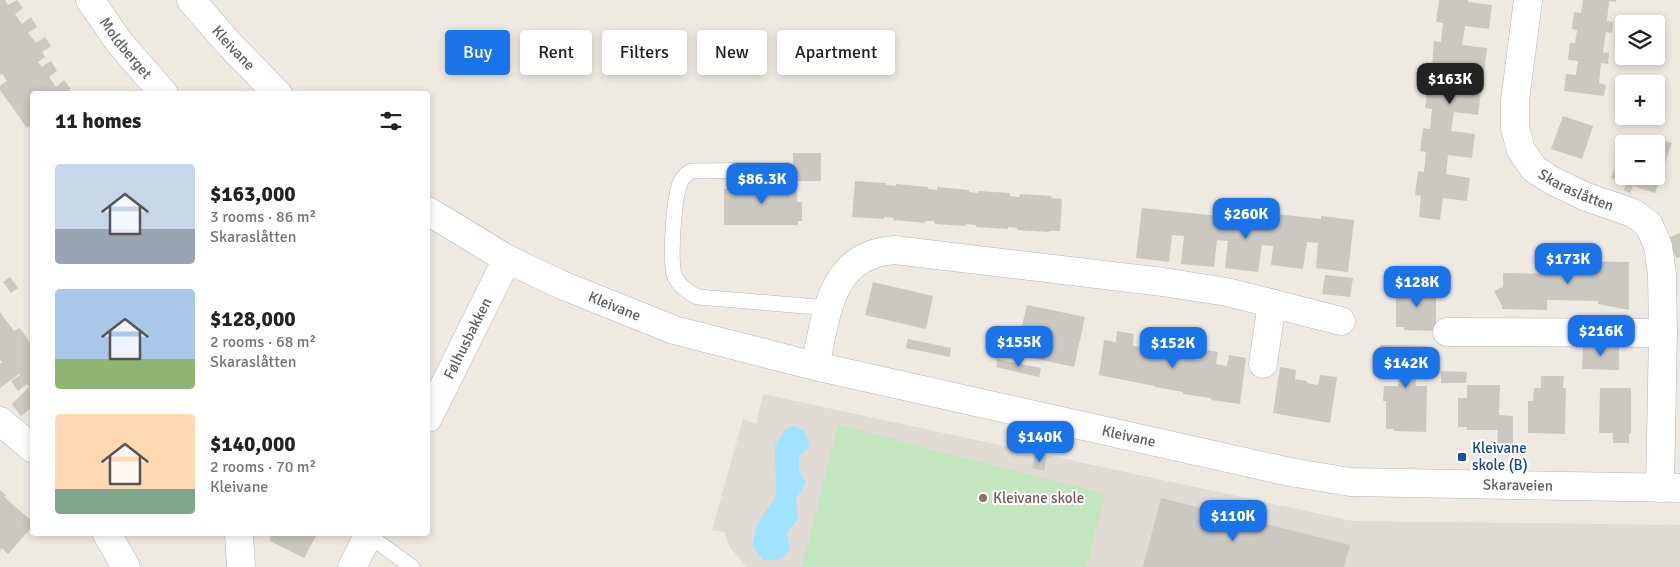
<!DOCTYPE html>
<html lang="en">
<head>
<meta charset="utf-8">
<style>
  body { margin:0; font-family:Signika,sans-serif; background:#f6f6f6; color:#222; height:100vh; display:flex; flex-direction:column; font-size:19px; white-space:nowrap }
  * { box-sizing:border-box; margin:0 }
  p { font-size:16px; color:#767676 }
  .icon { flex:none; width:28px; height:28px; fill:none; stroke:currentColor; stroke-width:2; stroke-linecap:round; stroke-linejoin:round }
  .map { position:relative; flex:1; overflow:hidden }
  .panel { position:absolute; left:30px; top:91px; width:400px; height:445px; display:flex; flex-direction:column; background:#fff; border-radius:5px; box-shadow:0 2px 8px #0003 }
  .panel>* { flex:none }
  .guide { position:absolute; left:445px; top:30px; width:475px; height:45px; display:flex; gap:10px }
  .tools { position:absolute; left:1615px; top:15px; display:grid; gap:10px }
  .tools a { display:grid; place-items:center; width:50px; height:50px; border-radius:5px; background:#fff; box-shadow:0 2px 8px #0003; font-size:25px }
  .price { position:absolute; translate:-50% -42px; padding:0 11px; border-radius:10px; background:#1a73e8; color:#fff; font-size:16px; line-height:32px; filter:drop-shadow(0 1px 2px #0008) }
  .price::after { content:''; position:absolute; left:50%; top:30px; width:15px; height:11px; margin-left:-8px; background:inherit; clip-path:polygon(0 0,100% 0,50% 100%) }
  .price.current { background:#222; color:#fff }
  ul { padding:0; list-style:none }
  li { display:flex; align-items:center; gap:15px; height:125px; padding:0 25px }
  li span { display:grid; place-items:center; flex:none; width:140px; height:100px; border-radius:5px; color:#555 }
  li>.icon { margin-inline-start:auto }
  span .icon { width:60px; height:60px; fill:#fffc; stroke-width:1 }
  li b { font-size:21px }
  h2 { display:flex; justify-content:space-between; align-items:center; height:60px; padding:0 25px; font-size:21px }
  .pill { padding:0 18px; border-radius:5px; background:#fff; box-shadow:0 2px 8px #0003; font-size:18px; line-height:45px }
  .pill.current { background:#1a73e8; color:#fff }
  .map>svg:first-child { display:block }
  .education { fill:#e0dbd3 }
  .green { fill:#c3e6be }
  .water { fill:#a1e3ff }
  .building { fill:#cbc7c1 }
  .lines { fill:none; stroke-linecap:round; stroke-linejoin:round }
  .service-casing { stroke:#b3b6ba; stroke-width:16 }
  .minor-casing { stroke:#b3b6ba; stroke-width:29 }
  .service { stroke:#fff; stroke-width:15 }
  .minor { stroke:#fff; stroke-width:28 }
  .transit-dot { fill:#1a4fb4; stroke:#fff; stroke-width:2 }
  .education-dot { fill:#8d6e63; stroke:#fff; stroke-width:2 }
  .labels { text-anchor:middle; stroke-width:4; stroke-linejoin:round; paint-order:stroke }
  .street-label { font-size:15px; fill:#5b6063; stroke:#fff }
  .transit-label { font-size:15px; fill:#164399; stroke:#fff; text-anchor:start }
  .education-label { font-size:15px; fill:#785e54; stroke:#fff; text-anchor:start }
</style>
</head>
<body>
<div class="map">
<svg width="1680" height="567" viewBox="0 0 1680 567">
  <rect width="100%" height="100%" fill="#eeeae2"/>
  <path class="education" d="M763,394L1353,521L1680,525V567H746L730,547L724,532L712,530L743,419L756,424Z"/>
  <path class="green" d="M838,425L1105,494L1086,567H802Z"/>
  <path class="water" d="M794,426C806,430 808,435 809,447L799,456V469L806,483L796,499L798,519L787,533L790,550L779,560H763L752,546L757,524L776,496L775,445L785,430Z"/>
  <g class="building">
    <path d="M0,0H5L8,5L17,0L23,8L15,14L22,24L31,17L37,27L28,33L36,43L45,37L51,46L42,52L45,57L38,62L42,67L51,61L57,71L49,77L56,87L64,80L71,89L65,94H32V124L27,128L0,90V86L7,81L2,74L0,75Z"/>
    <path d="M1439,0H1468V2L1492,5L1489,29L1465,26L1462,45L1487,48L1484,72L1459,69L1457,88L1481,91L1478,115L1454,112L1451,131L1475,134L1472,158L1448,155L1446,174L1470,178L1467,201L1443,198L1440,220L1419,217L1421,196L1415,195L1418,171L1424,172L1426,152L1420,151L1423,128L1430,129L1432,109L1425,108L1428,84L1435,85L1438,66L1432,65L1434,41L1441,42L1443,23L1436,22Z"/>
    <path d="M1583,0H1616V2L1609,1L1607,21L1613,22L1612,33L1606,32L1603,52L1609,53L1608,64L1601,63L1599,83L1606,85L1604,96L1564,91L1566,74L1576,75L1578,61L1568,60L1570,43H1575L1577,30L1572,29L1574,12L1581,13Z"/>
    <path d="M1563,116L1593,126L1582,159L1551,149Z"/>
    <path d="M1659,139L1672,143L1655,193L1633,186L1630,193L1624,190L1626,183L1611,178L1623,144L1624,176H1656V146Z"/>
    <rect x="793" y="153" width="28" height="28"/>
    <path d="M855,181L886,183V185L896,186V184L928,187V189L937,190V187L969,190V192L978,193V191L1010,193V196L1019,197L1020,194L1052,196L1051,198L1062,199L1060,231H1049V232L1017,230V228L1008,227V229L976,227V225L966,224V226L935,224L934,221H925V223L893,220L894,218L884,217V219L852,217Z"/>
    <path d="M746,183H786V190L797,189V202H802V221H798V225H724V189H746Z"/>
    <path d="M1142,208L1276,222L1277,214L1321,219V216L1354,220L1348,272L1316,268L1318,243L1307,242L1303,269L1271,265L1273,246L1262,245L1258,272L1225,268L1228,241L1217,240L1214,267L1181,264L1184,236L1172,235L1169,262L1136,258Z"/>
    <path d="M1680,233V257L1676,258L1668,238Z"/>
    <path d="M1558,257H1570V261L1629,262V310L1598,304V301L1547,300V310L1502,309V306L1494,291L1503,287V273L1551,274V264H1558Z"/>
    <path d="M1325,275L1353,278L1350,297L1322,294Z"/>
    <path d="M10,277L18,288L11,293L3,282Z"/>
    <path d="M873,282L933,296L926,329L865,315Z"/>
    <path d="M1405,284L1436,285V331L1404,330V327H1396V298H1404Z"/>
    <path d="M1027,305L1085,317L1074,367L1015,354Z"/>
    <path d="M0,312L14,331L20,328L32,346V407L21,416L12,404L29,387L27,384L18,391L11,381L20,375L19,374L0,388V364L2,362L0,360Z"/>
    <path d="M1117,331L1134,334L1133,346L1144,347L1145,338L1162,340L1160,352L1172,354L1173,344L1190,346L1188,358L1199,360L1201,349L1218,352L1216,364L1227,366L1229,355L1246,358L1240,404L1211,400V398L1183,394V392L1155,387V386L1099,375L1104,340L1116,342Z"/>
    <path d="M908,339L951,348L950,357L906,348Z"/>
    <path d="M1583,344H1619V370L1582,369Z"/>
    <path d="M1380,345L1427,346V376H1416V386H1427L1426,432L1394,431V429H1386V401H1383L1384,386H1398L1399,375H1397V362H1380Z"/>
    <path d="M997,359L1041,368L1039,377L996,367Z"/>
    <path d="M1280,367L1296,370L1295,379L1307,381V383L1318,385L1320,375L1337,377L1330,423L1273,413Z"/>
    <path d="M1441,371L1467,372L1466,383H1441Z"/>
    <path d="M1541,376H1564L1563,388H1566L1565,434L1528,433V401H1533L1534,388H1541Z"/>
    <path d="M1467,385H1500L1499,415L1513,416V447H1497L1498,430H1467V427H1458V398H1467Z"/>
    <path d="M1600,388H1631V433L1629,434V443H1613V433H1599Z"/>
    <path d="M1035,455L1047,457L1044,471L1032,468Z"/>
    <path d="M0,490L6,495L4,497L32,521V527L8,554L2,548L0,550Z"/>
    <path d="M1161,498L1350,545L1344,567H1143Z"/>
    <path d="M270,534H317L304,558L270,541Z"/>
  </g>
  <g class="lines">
    <g class="service-casing">
      <g id="service">
        <path d="M786,170L692,171C687,173 684,175 681,181C674,194 669,263 675,277C680,287 688,292 698,297L829,308"/>
        <path d="M368,535L412,567"/>
      </g>
    </g>
    <g class="minor-casing">
      <g id="minor">
        <path id="s1" d="M90,0L119,42L164,94"/>
        <path id="s2" d="M191,0L230,45L278,94"/>
        <path id="s3" d="M1528,0L1515,101V128L1521,150L1534,169L1553,181L1584,196L1633,213L1649,225L1658,246L1662,274L1663,333L1660,488"/>
        <path id="s4" d="M428,211L507,259L562,285L674,330L815,366L1290,472L1350,482L1680,488"/>
        <path d="M1447,332L1663,333"/>
        <path d="M1263,364L1272,303"/>
        <path d="M815,366C827,315 829,255 894,250L1163,282L1227,292L1341,321"/>
        <path id="s5" d="M428,418L507,259"/>
        <path d="M0,421L32,448"/>
        <path d="M107,534L126,567"/>
        <path d="M239,534L241,567"/>
        <path d="M352,567L369,534"/>
      </g>
    </g>
    <use href="#service" class="service"/>
    <use href="#minor" class="minor"/>
  </g>
  <rect class="transit-dot" x="1457" y="452" width="10" height="10" rx="2.5"/>
  <circle class="education-dot" cx="983" cy="498" r="5"/>
  <g class="labels">
    <g class="street-label">
      <text dy="5" stroke="none"><textPath href="#s1" startOffset="60">Moldberget</textPath></text>
      <text dy="5" stroke="none"><textPath href="#s2" startOffset="64">Kleivane</textPath></text>
      <text dy="5" stroke="none"><textPath href="#s3" startOffset="222">Skaraslåtten</textPath></text>
      <text dy="5" stroke="none"><textPath href="#s4" startOffset="210">Kleivane</textPath></text>
      <text dy="5" stroke="none"><textPath href="#s5" startOffset="89">Følhusbakken</textPath></text>
      <text dy="5" stroke="none"><textPath href="#s4" startOffset="741">Kleivane</textPath></text>
      <text dy="5" stroke="none"><textPath href="#s4" startOffset="1135">Skaraveien</textPath></text>
    </g>
    <g class="transit-label">
      <text x="1472" y="453">Kleivane<tspan x="1472" dy="17">skole (B)</tspan></text>
    </g>
    <g class="education-label">
      <text x="993" y="503">Kleivane skole</text>
    </g>
  </g>
</svg>
<div class="tools">
<a><svg class="icon" aria-label="layers" viewBox="0 0 24 24"><path d="M12 4l9 5-9 5-9-5zM3 14l9 5 9-5"/></svg></a>
<a>+</a>
<a>−</a>
</div>
<b class="price current" style="left:1450px;top:105px">$163K</b>
<b class="price" style="left:762px;top:205px">$86.3K</b>
<b class="price" style="left:1246px;top:240px">$260K</b>
<b class="price" style="left:1568px;top:285px">$173K</b>
<b class="price" style="left:1417px;top:308px">$128K</b>
<b class="price" style="left:1601px;top:357px">$216K</b>
<b class="price" style="left:1019px;top:368px">$155K</b>
<b class="price" style="left:1173px;top:369px">$152K</b>
<b class="price" style="left:1406px;top:389px">$142K</b>
<b class="price" style="left:1040px;top:463px">$140K</b>
<b class="price" style="left:1233px;top:542px">$110K</b>
<div class="guide">
<a class="pill current">Buy</a>
<a class="pill">Rent</a>
<a class="pill">Filters</a>
<a class="pill">New</a>
<a class="pill">Apartment</a>
</div>
<section class="panel">
<h2>11 homes<svg class="icon" aria-label="filters" viewBox="0 0 24 24"><path d="M4 7h16M4 17h16"/><circle cx="9" cy="7" r="2"/><circle cx="15" cy="17" r="2"/></svg></h2>
<ul>
<li><span style="background:linear-gradient(#c9d6e8 65%,#9aa5b1 0)"><svg class="icon" aria-label="home" viewBox="0 0 24 24"><path d="M3 11l9-7 9 7M6 9v11h12V9"/></svg></span><div><b>$163,000</b><p>3 rooms · 86 m²</p><p>Skaraslåtten</p></div></li>
<li><span style="background:linear-gradient(#a9c7e8 70%,#8fb573 0)"><svg class="icon" aria-label="home" viewBox="0 0 24 24"><path d="M3 11l9-7 9 7M6 9v11h12V9"/></svg></span><div><b>$128,000</b><p>2 rooms · 68 m²</p><p>Skaraslåtten</p></div></li>
<li><span style="background:linear-gradient(#ffd9b3 75%,#7fa58c 0)"><svg class="icon" aria-label="home" viewBox="0 0 24 24"><path d="M3 11l9-7 9 7M6 9v11h12V9"/></svg></span><div><b>$140,000</b><p>2 rooms · 70 m²</p><p>Kleivane</p></div></li>
</ul>
</section>
</div>
</body>
</html>
